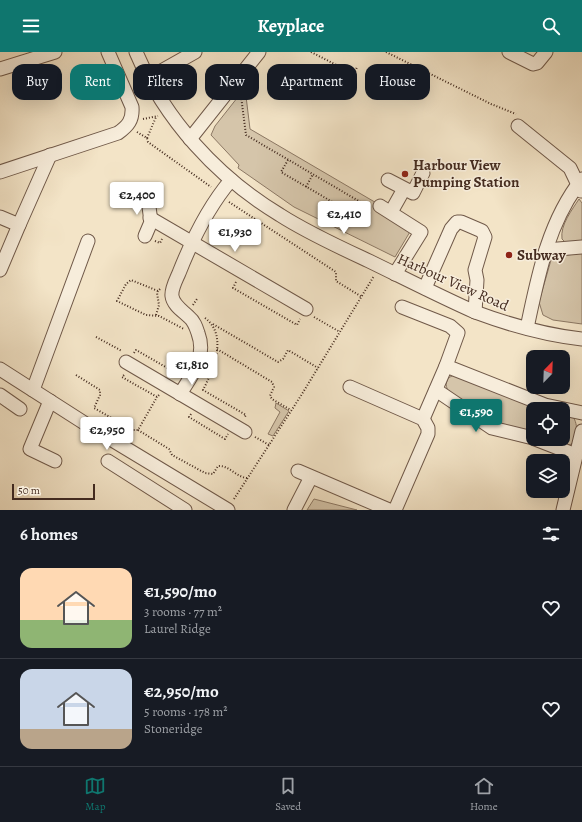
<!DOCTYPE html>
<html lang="en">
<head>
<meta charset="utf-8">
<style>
  body { margin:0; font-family:Alegreya,serif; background:#242831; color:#f1f3f6; height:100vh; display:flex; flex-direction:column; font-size:15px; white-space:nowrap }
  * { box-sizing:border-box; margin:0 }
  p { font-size:13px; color:#9ea1a6 }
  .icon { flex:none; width:22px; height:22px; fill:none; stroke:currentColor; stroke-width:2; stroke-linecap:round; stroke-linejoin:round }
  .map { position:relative; height:458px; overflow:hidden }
  .sheet { display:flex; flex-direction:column; background:#171b24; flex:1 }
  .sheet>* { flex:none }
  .hud { position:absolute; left:12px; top:12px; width:558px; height:36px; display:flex; gap:8px }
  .needle { width:26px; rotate:23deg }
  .controls { position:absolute; left:526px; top:298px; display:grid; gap:8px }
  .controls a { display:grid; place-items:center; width:44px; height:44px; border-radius:8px; background:#171b24; box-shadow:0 4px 16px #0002; font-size:20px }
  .scale { position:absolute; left:12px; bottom:10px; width:83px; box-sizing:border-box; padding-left:4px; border:2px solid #442b1f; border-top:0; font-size:11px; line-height:14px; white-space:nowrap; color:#442b1f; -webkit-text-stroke:3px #f7eddb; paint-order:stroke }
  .price { position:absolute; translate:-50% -34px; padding:0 9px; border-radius:4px; background:#fff; color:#222; font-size:13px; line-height:26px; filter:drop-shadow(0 1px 2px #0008) }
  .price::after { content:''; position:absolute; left:50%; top:24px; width:12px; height:9px; margin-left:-6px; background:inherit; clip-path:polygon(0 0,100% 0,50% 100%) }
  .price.current { background:#0f766e; color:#fff }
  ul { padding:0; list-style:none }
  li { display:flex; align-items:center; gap:12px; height:100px; padding:0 20px }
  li+li { border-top:1px solid #363941 }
  li span { display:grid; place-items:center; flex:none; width:112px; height:80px; border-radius:12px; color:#555 }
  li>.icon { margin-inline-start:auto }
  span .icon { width:48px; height:48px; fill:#fffc; stroke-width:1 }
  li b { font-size:17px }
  h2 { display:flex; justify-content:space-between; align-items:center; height:48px; padding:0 20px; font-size:17px }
  .chip { padding:0 14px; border-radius:12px; background:#171b24; box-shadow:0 4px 16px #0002; font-size:14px; line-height:36px }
  .chip.current { background:#0f766e; color:#fff }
  header { display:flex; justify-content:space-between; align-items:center; height:52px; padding:0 20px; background:#0f766e; color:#fff; font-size:18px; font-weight:700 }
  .menu { display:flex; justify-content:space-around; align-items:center; height:56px; border-top:1px solid #363941; background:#171b24; font-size:11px; color:#9ea1a6 }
  .menu a { display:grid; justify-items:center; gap:2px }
  .menu .current { color:#0f766e }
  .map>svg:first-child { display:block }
  .green { fill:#d5c5aa; stroke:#8c7864 }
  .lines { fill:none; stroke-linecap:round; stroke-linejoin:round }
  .minor-casing { stroke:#705949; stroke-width:15 }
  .path { stroke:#442b1f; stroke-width:2; stroke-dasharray:1 2; stroke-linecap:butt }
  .minor { stroke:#f7eddb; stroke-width:13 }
  .poi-dot { fill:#8f2418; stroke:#f7eddb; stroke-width:1.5 }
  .labels { text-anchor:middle; stroke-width:3; stroke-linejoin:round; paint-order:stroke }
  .poi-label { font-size:15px; font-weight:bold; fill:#442b1f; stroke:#f7eddb; text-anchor:start }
  .street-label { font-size:15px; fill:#442b1f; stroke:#f7eddb }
</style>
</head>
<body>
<header><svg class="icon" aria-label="menu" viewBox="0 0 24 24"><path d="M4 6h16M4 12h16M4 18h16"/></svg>Keyplace<svg class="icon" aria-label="search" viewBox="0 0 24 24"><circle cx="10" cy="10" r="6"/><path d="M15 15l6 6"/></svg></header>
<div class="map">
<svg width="582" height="458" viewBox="0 0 582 458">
  <rect width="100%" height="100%" fill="#f3e4c7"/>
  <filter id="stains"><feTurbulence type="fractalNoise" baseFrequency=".005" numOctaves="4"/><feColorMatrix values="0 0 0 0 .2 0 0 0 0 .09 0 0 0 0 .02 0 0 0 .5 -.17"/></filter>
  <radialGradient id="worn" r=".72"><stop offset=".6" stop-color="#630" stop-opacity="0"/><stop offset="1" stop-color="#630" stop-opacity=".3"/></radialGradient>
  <g class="green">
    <path d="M245,36L250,77L414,173L395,205L294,155L238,116L239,113L211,83L215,74Z"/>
    <path d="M579,147L582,151V191L565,190L562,187C560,173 572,158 579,147Z"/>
    <path d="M582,201V272L553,268L543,263L539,250L551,208L560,204Z"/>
    <path d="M454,323L544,357H533V381L491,369L449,340C445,334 446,331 448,326Z"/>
    <path d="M276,351L289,359L273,384L268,382L280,360L275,356Z"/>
    <path d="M563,362L573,365C578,371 579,390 569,393C563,394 556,389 551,387H563Z"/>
    <path d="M314,447L357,458H307Z"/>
  </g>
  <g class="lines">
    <g class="minor-casing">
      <g id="minor">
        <path d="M136,0C165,68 217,125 280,163C308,181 339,195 369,209C404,226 439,244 475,260C510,273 545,283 582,287"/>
        <path d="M509,0L533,12L537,11L546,0"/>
        <path d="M0,17L55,0"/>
        <path d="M149,26L195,0"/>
        <path d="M518,74L570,116L581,139"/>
        <path d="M190,87L259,0"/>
        <path d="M0,120L118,81C128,74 133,68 132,55L108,0"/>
        <path d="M388,128L413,141L423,121"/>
        <path d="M380,154L421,180L395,222"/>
        <path d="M391,160L404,137"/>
        <path d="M0,165L19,173L0,218"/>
        <path d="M150,166L306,257"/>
        <path d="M19,173L50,103"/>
        <path d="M145,184L151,170L148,147"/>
        <path d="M546,198L582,195"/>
        <path d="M425,236L451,177L457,170H461L482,179L485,185L475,218L477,228L475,260"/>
        <path d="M402,255L450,274L458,281L446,314L423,367"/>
        <path d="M527,276C538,224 548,170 582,127"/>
        <path d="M126,310L245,380"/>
        <path d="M446,314L545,353L582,361"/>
        <path d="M0,317L89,374L228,458"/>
        <path d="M350,335L423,367L428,376V382L395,458"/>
        <path d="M33,338L88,189"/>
        <path d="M436,338L492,376L533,386"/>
        <path d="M180,342C192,323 207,305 198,281C196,275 194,269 189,265C183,259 173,253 172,244C171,237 176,228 179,221C192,188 208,155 231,128"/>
        <path d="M0,343L20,357"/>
        <path d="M50,349L30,397L55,409"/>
        <path d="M535,387L576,403"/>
        <path d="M108,409L185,458"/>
        <path d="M298,419L389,458"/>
        <path d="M294,458L311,425"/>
        <path d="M563,458L582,379"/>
      </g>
    </g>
    <g class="path">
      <path d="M311,0L354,22L357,15"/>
      <path d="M386,0L491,52L516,62"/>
      <path d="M239,42L241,44L246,83L369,155"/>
      <path d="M143,67L158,64"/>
      <path d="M137,80L147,86L148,90L211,135"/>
      <path d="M147,86L156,65"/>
      <path d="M288,108L281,120L365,169L370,160"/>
      <path d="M306,135L313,122"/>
      <path d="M229,150L336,220V229L362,245"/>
      <path d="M155,189L160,191L162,187"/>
      <path d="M236,230L233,236L297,273L300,267"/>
      <path d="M160,237L158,239L131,228L126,232L117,249L146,263L159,264L184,277"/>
      <path d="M193,253L197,247"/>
      <path d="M156,263L159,253L157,241L158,239"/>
      <path d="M314,265L340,280"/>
      <path d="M205,266C228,283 214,317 203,338L246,363L244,366"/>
      <path d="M213,272L278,310L283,307L288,298L318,316"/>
      <path d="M96,285L122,299"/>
      <path d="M217,297L272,330L274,335L270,344L272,347L291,358"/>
      <path d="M134,301L136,298L176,321L188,299"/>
      <path d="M76,323L100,338V343L94,356L133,378H138L157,345"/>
      <path d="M124,323L122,325L157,345L159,343"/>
      <path d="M191,362L189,365L225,387L228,382"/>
      <path d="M138,378L169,397L172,403L205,421L213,422L218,414C229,413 236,425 247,426"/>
      <path d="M255,385L269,393"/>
      <path d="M234,447L302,342L374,224"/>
    </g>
    <use href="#minor" class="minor"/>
  </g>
  <g class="poi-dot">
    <circle cx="405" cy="122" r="4"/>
    <circle cx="509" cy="203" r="4"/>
  </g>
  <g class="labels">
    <g class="poi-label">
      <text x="413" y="118">Harbour View<tspan x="413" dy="17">Pumping Station</tspan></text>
      <text x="517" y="208">Subway</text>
    </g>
    <g class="street-label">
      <text transform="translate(453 230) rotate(24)" y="5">Harbour View Road</text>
    </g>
  </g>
  <rect width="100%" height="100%" filter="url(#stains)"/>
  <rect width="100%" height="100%" fill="url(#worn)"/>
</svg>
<div class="controls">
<a><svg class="needle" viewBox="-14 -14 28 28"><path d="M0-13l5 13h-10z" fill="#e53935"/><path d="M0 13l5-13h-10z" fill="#9ea1a6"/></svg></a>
<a><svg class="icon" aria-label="locate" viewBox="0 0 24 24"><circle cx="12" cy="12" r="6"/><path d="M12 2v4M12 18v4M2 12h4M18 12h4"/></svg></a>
<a><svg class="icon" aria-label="layers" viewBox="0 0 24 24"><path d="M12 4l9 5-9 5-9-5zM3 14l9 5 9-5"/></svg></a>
</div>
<div class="scale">50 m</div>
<b class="price" style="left:137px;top:164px">€2,400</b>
<b class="price" style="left:344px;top:183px">€2,410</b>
<b class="price" style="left:235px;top:201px">€1,930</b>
<b class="price" style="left:192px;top:334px">€1,810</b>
<b class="price current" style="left:476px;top:381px">€1,590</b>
<b class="price" style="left:107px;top:399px">€2,950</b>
<div class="hud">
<a class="chip">Buy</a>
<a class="chip current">Rent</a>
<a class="chip">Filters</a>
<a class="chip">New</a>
<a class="chip">Apartment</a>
<a class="chip">House</a>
</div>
</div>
<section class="sheet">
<h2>6 homes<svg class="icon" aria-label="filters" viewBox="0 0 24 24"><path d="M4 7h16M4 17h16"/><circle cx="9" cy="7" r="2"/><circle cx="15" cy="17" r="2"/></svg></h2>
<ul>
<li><span style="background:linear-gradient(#ffd9b3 65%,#8fb573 0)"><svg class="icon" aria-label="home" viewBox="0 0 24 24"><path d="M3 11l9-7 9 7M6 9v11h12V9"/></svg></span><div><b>€1,590/mo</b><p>3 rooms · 77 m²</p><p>Laurel Ridge</p></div><svg class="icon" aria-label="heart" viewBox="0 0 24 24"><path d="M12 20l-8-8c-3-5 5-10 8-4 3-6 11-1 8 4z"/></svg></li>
<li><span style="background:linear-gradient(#c9d6e8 75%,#b9a48a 0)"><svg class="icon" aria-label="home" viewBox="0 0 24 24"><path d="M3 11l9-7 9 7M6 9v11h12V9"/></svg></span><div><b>€2,950/mo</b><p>5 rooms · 178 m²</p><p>Stoneridge</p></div><svg class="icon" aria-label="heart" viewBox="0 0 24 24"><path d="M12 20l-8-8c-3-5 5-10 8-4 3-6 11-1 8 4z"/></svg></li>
</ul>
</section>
<nav class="menu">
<a class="current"><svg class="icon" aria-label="map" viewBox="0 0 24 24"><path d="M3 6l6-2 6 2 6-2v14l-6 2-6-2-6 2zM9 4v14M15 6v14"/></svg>Map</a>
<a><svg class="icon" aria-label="saved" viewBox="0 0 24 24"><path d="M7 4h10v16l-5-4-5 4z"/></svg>Saved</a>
<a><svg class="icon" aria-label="home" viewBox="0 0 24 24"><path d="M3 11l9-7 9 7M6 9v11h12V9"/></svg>Home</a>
</nav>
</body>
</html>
